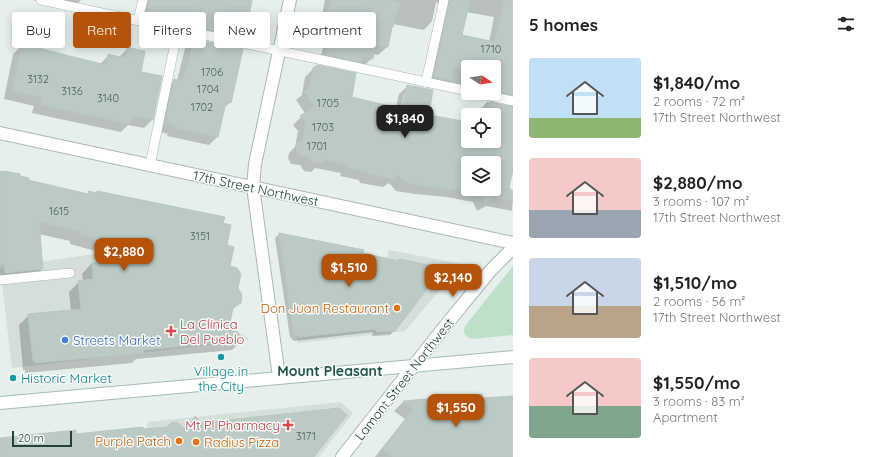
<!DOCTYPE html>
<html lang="en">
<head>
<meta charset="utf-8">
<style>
  body { margin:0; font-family:Quicksand,sans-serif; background:#f2f2f2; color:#222; height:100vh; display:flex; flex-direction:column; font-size:15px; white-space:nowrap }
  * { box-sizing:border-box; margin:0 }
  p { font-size:13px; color:#767676 }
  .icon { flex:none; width:22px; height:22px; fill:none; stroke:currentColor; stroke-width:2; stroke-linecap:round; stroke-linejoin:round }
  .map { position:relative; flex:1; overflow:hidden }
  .sheet { display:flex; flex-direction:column; background:#fff; width:360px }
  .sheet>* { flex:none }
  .hud { position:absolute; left:12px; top:12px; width:380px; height:36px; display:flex; gap:8px }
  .needle { width:26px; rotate:102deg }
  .buttons { position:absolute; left:461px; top:60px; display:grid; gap:8px }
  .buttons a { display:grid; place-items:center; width:40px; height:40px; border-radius:4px; background:#fff; box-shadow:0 2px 10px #0003; font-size:20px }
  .scale { position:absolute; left:12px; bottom:10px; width:60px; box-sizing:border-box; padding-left:4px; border:2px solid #24423a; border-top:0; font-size:11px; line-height:14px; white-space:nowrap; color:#24423a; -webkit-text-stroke:3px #f7fbf9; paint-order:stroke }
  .price { position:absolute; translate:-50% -34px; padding:0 9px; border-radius:8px; background:#b45309; color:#fff; font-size:13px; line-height:26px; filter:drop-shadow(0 1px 2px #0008) }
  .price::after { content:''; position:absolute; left:50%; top:24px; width:12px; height:9px; margin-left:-6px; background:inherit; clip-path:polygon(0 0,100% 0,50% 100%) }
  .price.active { background:#222; color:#fff }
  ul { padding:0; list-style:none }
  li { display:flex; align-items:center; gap:12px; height:100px; padding:0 16px }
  li span { display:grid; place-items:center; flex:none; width:112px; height:80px; border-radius:4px; color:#555 }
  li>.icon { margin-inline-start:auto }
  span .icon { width:48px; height:48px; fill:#fffc; stroke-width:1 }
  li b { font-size:17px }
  h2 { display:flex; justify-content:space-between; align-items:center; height:48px; padding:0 16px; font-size:17px }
  .chip { padding:0 14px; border-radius:4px; background:#fff; box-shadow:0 2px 10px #0003; font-size:14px; line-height:36px }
  .chip.active { background:#b45309; color:#fff }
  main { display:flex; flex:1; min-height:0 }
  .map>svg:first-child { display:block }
  .built { fill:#d4dfda }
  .green { fill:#bfe0c8 }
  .shadow { fill:#0003; fill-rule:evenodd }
  .building { fill:#bbcac4; stroke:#b8c9c2; fill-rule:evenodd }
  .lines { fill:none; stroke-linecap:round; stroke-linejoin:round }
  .lane-casing { stroke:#a8b8b2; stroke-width:10 }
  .street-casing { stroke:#a8b8b2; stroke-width:14 }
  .secondary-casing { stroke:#a4bbb3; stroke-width:14 }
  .lane { stroke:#fff; stroke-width:9 }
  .street { stroke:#fff; stroke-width:12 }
  .secondary { stroke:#fff; stroke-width:12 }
  .food-dot { fill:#e8710a; stroke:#f7fbf9; stroke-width:1.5 }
  .health-dot { fill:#e0444e; stroke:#f7fbf9; stroke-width:1.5 }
  .shop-dot { fill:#3f7fe0; stroke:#f7fbf9; stroke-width:1.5 }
  .culture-dot { fill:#0f9aa8; stroke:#f7fbf9; stroke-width:1.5 }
  .labels { text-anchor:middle; stroke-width:3; stroke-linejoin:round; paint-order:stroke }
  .number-label { font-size:11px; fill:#4a645c }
  .street-label { font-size:13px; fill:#24423a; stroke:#f7fbf9 }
  .food-label { font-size:13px; fill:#c56008; stroke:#f7fbf9; text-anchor:end }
  .health-label { font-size:13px; fill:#be3a42; stroke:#f7fbf9; text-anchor:start }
  .shop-label { font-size:13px; fill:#366cbe; stroke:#f7fbf9; text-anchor:start }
  .culture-label { font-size:13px; fill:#0d838f; stroke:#f7fbf9 }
  .neighbourhood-label { font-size:14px; font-weight:bold; fill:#1f5548; stroke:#f7fbf9 }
</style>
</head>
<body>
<main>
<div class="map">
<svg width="513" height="457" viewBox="0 0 513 457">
  <rect width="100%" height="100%" fill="#e6efeb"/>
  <g class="built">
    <path d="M120,250L250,340L12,368L0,268Z"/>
    <path d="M389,250L462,264L405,331L298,343L292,301L381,286Z"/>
    <path d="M341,402L353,413L319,457H148L147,422Z"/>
  </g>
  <path class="green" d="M513,266V335L473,339C466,338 462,333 465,326Z"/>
  <g class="shadow">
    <path d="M33,0H81L73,8Z"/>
    <path d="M144,0H251L244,37L236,45L140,22Z"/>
    <path d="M325,0H513V165L508,187L513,194L512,211L486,206L477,211L473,202L447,197L415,194L396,191L389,183L383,187L360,183L359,180L340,176L341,173L315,168L311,172L304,171L300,165L291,164L288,158L289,153L295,147L298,131L293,125L305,113L296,100L302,95L305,77L314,68L351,98L396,108L399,94L408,86L428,116L468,123V141H494V115H478L479,111L487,102L509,107L508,105L482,98L494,93V67H468V91L426,84L441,6L436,2L432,21L424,30L393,24L387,47L378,55L373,54L372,58L363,67L319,63L324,43L317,41ZM466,12L494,17L489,42L461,36ZM404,94H406L402,113H400ZM468,163H494V189H468Z"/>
    <path d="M194,40L230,102L223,109L218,136L209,145L167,136L168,134L157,131L166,89L174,80L177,81L185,48Z"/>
    <path d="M22,46L100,64L109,55L119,57L128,48L152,120L144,128L128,125L121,132L32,113L34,106L4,99L13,54Z"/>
    <path d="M0,172L19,177L27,181L87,195L89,193L95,194L97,192L222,224L229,267L236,288L240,302L232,310L229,322L242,340L232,350L136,359L132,363L25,373V370H23L19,325L29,315L71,311L69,292L79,282L83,281L82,274L92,263L128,260L70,244V241L39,234L42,269L32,279L0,282Z"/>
    <path d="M279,234L362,254L395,330L390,335L372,336L373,332L294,341L290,337L275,238Z"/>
    <path d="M482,395V399L513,396V457H375L405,419L394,411L403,402Z"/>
    <path d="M195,418L201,424L313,457H0V439L142,430L183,429Z"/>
  </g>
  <g class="building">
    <path d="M150,0H252L249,17L250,18L245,37L196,27V24L147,14Z"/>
    <path d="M331,0H391L401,2L393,27H392L388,47L375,45L373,59L362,56L361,62L327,55L332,35L325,33Z"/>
    <path d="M450,0H470L462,35L495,42L504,0H513V95L494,91V67H454L451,80L434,76Z"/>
    <path d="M193,39L243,49L231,103L226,102L218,137L175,128L176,125L165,123L174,79L182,81L188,65Z"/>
    <path d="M22,44L106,65L108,54L125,58L127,47L145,51L141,72L162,76L153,120L132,116L130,124L41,105L42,97L12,91Z"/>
    <path d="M317,65L356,73L352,97L381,104L402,108L407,85L433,90L429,115L468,122V141H494V115H484L485,111H488L490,102L513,107V170L509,187L513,192V201L495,197L486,203L481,194L456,189V190L424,186L405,182L398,175L392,179L369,174L368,172L348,168L349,165L324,160L320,164L313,162L308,157L299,155L296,150L297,143L303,140L306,122L300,116L314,106L304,91L309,89L313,68ZM468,163H494V189H468Z"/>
    <path d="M0,171L3,172L4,171L20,174V176L29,178L28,180L88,194L89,191L96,193L97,191L225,217L223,223L231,225L227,245L234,247L230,266L237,268L241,274L238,288L242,295L241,303L233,308L230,322L243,340L143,350V353L35,363L34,361H33L28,314L81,309L78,281L93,279L92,263L159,256L79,234L80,231L39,222L43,269L5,273L4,263L0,264Z"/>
    <path d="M279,233L364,250L363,253L398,261L399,259L443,268L395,331L376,332L377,329L299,337L294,333Z"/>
    <path d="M482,394L483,398L513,396V457H393L383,449L413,409L403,401Z"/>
    <path d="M339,408L347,415L314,457H0V438L76,430V434L143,427V429L167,427L171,423L177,422L186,430L195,416L201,423Z"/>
  </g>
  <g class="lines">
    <g class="lane-casing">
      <g id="lane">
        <path d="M41,0L468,91"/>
        <path d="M138,20L143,0"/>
        <path d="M426,82L444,0"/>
        <path d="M477,93L513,101"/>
        <path d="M150,165L178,29"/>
        <path d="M0,280L70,273"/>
      </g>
    </g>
    <g class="street-casing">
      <g id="street">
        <path d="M0,133L513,243"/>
        <path d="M279,377L253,187L255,164L290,0"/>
        <path d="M342,457L441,331L491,270L513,248"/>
      </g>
    </g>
    <g class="secondary-casing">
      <path id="secondary" d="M0,403L513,357"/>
    </g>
    <use href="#lane" class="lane"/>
    <use href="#street" class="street"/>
    <use href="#secondary" class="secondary"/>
  </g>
  <g class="food-dot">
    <circle cx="397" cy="308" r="4"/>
    <circle cx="179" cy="441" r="4"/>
    <circle cx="196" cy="442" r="4"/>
  </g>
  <g class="health-dot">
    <path d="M169 325h4v4h4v4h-4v4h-4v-4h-4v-4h4z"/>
    <path d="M286 419h4v4h4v4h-4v4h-4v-4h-4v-4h4z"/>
  </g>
  <circle class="shop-dot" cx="65" cy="340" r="4"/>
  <g class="culture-dot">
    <circle cx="221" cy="357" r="4"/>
    <circle cx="13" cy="378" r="4"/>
  </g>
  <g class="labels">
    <g class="number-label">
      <text x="491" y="53">1710</text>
      <text x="212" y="76">1706</text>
      <text x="38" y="83">3132</text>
      <text x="208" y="93">1704</text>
      <text x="72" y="95">3136</text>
      <text x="108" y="102">3140</text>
      <text x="328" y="107">1705</text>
      <text x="202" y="111">1702</text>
      <text x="323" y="131">1703</text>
      <text x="317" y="150">1701</text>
      <text x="59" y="215">1615</text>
      <text x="200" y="240">3151</text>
      <text x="306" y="440">3171</text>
    </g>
    <g class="street-label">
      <text transform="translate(256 188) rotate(12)" y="5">17th Street Northwest</text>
      <text transform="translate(404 379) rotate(-52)" y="5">Lamont Street Northwest</text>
    </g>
    <g class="food-label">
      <text x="389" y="313">Don Juan Restaurant</text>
      <text x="171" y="446">Purple Patch</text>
      <text x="204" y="447" text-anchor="start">Radius Pizza</text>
    </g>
    <g class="health-label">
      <text x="180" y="329">La Clínica<tspan x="180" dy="15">Del Pueblo</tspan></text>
      <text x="280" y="430" text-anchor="end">Mt Pl Pharmacy</text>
    </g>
    <g class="shop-label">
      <text x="73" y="345">Streets Market</text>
    </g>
    <g class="culture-label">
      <text x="221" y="376">Village in<tspan x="221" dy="15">the City</tspan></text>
      <text x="21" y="383" text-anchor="start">Historic Market</text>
    </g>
    <g class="neighbourhood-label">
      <text x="330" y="376">Mount Pleasant</text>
    </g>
  </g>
</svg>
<div class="buttons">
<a><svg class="needle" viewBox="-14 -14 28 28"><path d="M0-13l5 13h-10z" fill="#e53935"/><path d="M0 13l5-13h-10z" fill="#767676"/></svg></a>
<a><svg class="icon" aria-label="locate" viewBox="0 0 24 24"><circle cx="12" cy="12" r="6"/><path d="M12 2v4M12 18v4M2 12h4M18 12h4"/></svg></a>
<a><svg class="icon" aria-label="layers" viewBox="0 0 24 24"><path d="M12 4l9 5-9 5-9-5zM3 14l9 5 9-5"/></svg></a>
</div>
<div class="scale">20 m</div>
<b class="price active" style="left:405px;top:139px">$1,840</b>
<b class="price" style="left:124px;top:272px">$2,880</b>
<b class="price" style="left:349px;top:288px">$1,510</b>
<b class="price" style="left:453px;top:298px">$2,140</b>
<b class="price" style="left:456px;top:428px">$1,550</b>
<div class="hud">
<a class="chip">Buy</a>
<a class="chip active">Rent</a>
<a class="chip">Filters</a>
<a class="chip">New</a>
<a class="chip">Apartment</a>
</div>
</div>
<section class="sheet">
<h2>5 homes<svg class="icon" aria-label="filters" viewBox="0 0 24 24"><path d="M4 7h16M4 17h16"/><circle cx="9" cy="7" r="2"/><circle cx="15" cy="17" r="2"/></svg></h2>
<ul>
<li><span style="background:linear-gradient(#bfe0f5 75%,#8fb573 0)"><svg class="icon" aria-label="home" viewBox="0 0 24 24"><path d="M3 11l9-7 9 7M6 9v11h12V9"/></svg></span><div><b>$1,840/mo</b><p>2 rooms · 72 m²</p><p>17th Street Northwest</p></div></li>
<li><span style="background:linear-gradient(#f6c9c9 65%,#9aa5b1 0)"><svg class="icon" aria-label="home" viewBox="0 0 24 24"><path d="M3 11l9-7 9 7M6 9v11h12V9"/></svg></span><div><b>$2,880/mo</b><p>3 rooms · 107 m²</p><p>17th Street Northwest</p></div></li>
<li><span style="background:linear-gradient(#c9d6e8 60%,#b9a48a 0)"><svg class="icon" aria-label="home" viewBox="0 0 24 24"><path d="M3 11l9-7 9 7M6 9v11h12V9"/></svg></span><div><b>$1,510/mo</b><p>2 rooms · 56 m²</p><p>17th Street Northwest</p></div></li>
<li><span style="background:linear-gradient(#f6c9c9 60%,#7fa58c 0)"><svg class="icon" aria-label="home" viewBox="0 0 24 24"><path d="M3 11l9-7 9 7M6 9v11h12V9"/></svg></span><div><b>$1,550/mo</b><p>3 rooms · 83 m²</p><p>Apartment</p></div></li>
</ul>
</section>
</main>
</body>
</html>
